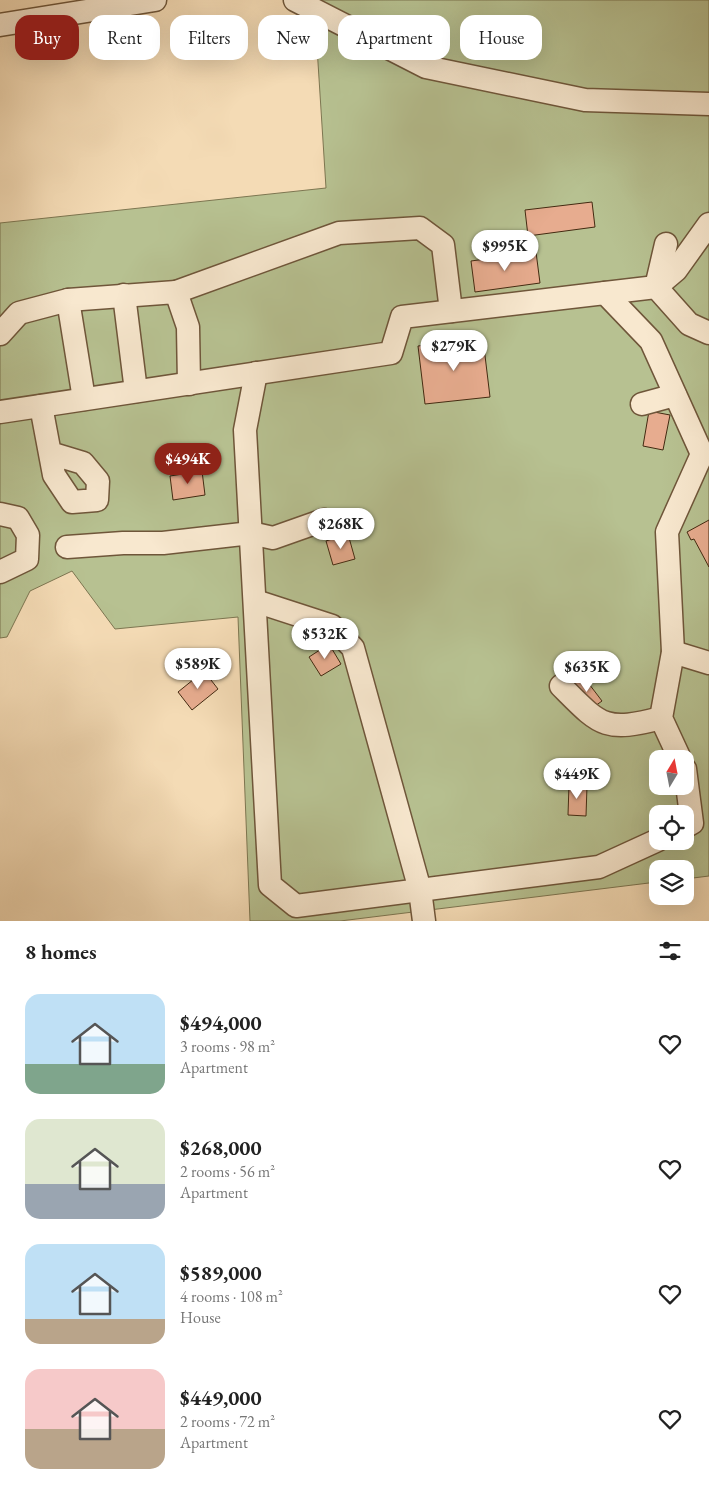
<!DOCTYPE html>
<html lang="en">
<head>
<meta charset="utf-8">
<style>
  body { margin:0; font-family:"EB Garamond",serif; background:#f6f6f6; color:#222; height:100vh; display:flex; flex-direction:column; font-size:19px; white-space:nowrap }
  * { box-sizing:border-box; margin:0 }
  p { font-size:16px; color:#767676 }
  .icon { flex:none; width:28px; height:28px; fill:none; stroke:currentColor; stroke-width:2; stroke-linecap:round; stroke-linejoin:round }
  .map { position:relative; height:921px; overflow:hidden }
  .sheet { display:flex; flex-direction:column; background:#fff; flex:1 }
  .sheet>* { flex:none }
  .guide { position:absolute; left:15px; top:15px; width:680px; height:45px; display:flex; gap:10px }
  .needle { width:32px; rotate:10deg }
  .buttons { position:absolute; left:649px; top:750px; display:grid; gap:10px }
  .buttons a { display:grid; place-items:center; width:45px; height:45px; border-radius:10px; background:#fff; box-shadow:0 5px 20px #0002; font-size:25px }
  .price { position:absolute; translate:-50% -42px; padding:0 11px; border-radius:18px; background:#fff; color:#222; font-size:16px; line-height:32px; filter:drop-shadow(0 1px 2px #0008) }
  .price::after { content:''; position:absolute; left:50%; top:30px; width:15px; height:11px; margin-left:-8px; background:inherit; clip-path:polygon(0 0,100% 0,50% 100%) }
  .price.active { background:#8f2418; color:#fff }
  ul { padding:0; list-style:none }
  li { display:flex; align-items:center; gap:15px; height:125px; padding:0 25px }
  li span { display:grid; place-items:center; flex:none; width:140px; height:100px; border-radius:15px; color:#555 }
  li>.icon { margin-inline-start:auto }
  span .icon { width:60px; height:60px; fill:#fffc; stroke-width:1 }
  li b { font-size:21px }
  h2 { display:flex; justify-content:space-between; align-items:center; height:60px; padding:0 25px; font-size:21px }
  .chip { padding:0 18px; border-radius:15px; background:#fff; box-shadow:0 5px 20px #0002; font-size:18px; line-height:45px }
  .chip.active { background:#8f2418; color:#fff }
  .map>svg:first-child { display:block }
  .green { fill:#b7c191; stroke:#7d7651; fill-rule:evenodd }
  .building { fill:#e7ac8f; stroke:#432a11 }
  .lines { fill:none; stroke-linecap:round; stroke-linejoin:round }
  .minor-casing { stroke:#6f563a; stroke-width:25 }
  .minor { stroke:#f8e8cf; stroke-width:22 }
</style>
</head>
<body>
<div class="map">
<svg width="709" height="921" viewBox="0 0 709 921">
  <rect width="100%" height="100%" fill="#f4dbb5"/>
  <filter id="stains"><feTurbulence type="fractalNoise" baseFrequency=".004" numOctaves="4"/><feColorMatrix values="0 0 0 0 .2 0 0 0 0 .09 0 0 0 0 .02 0 0 0 .5 -.17"/></filter>
  <radialGradient id="worn" r=".72"><stop offset=".6" stop-color="#630" stop-opacity="0"/><stop offset="1" stop-color="#630" stop-opacity=".3"/></radialGradient>
  <path class="green" d="M314,0H709V876L685,879V869H658L657,882L340,921H250L238,617L115,629L72,571L30,591L7,637L0,638V223L326,188ZM658,759H685V786H658ZM658,814H685V841H658Z"/>
  <g class="building">
    <path d="M592,202L595,227L528,236L525,210Z"/>
    <path d="M536,252L540,283L475,292L471,261Z"/>
    <path d="M483,339L490,397L425,404L418,346Z"/>
    <path d="M649,411L670,415L663,450L643,446Z"/>
    <path d="M202,471L205,495L173,500L170,476Z"/>
    <path d="M709,520V567L694,539L691,540L687,532Z"/>
    <path d="M348,534L355,559L333,565L326,541Z"/>
    <path d="M329,644L341,664L321,676L309,657Z"/>
    <path d="M204,671L218,689L192,710L178,692Z"/>
    <path d="M583,676L602,701L591,709L572,685Z"/>
    <path d="M569,785L587,786L586,816L568,815Z"/>
  </g>
  <g class="lines">
    <g class="minor-casing">
      <g id="minor">
        <path d="M295,0L426,67L585,100L709,104"/>
        <path d="M0,25L155,0"/>
        <path d="M656,287L676,270L709,224"/>
        <path d="M656,287L666,244"/>
        <path d="M176,292L339,233L420,228L443,245L451,311"/>
        <path d="M605,293L656,287L689,324L709,333"/>
        <path d="M124,295L136,391"/>
        <path d="M68,300L84,399"/>
        <path d="M0,334L19,313L68,300L176,292L188,327L189,384"/>
        <path d="M256,373L245,430L270,885L296,906L599,867L658,840"/>
        <path d="M642,404L675,395"/>
        <path d="M41,406L54,475L72,502L97,500L98,481L83,463L50,453"/>
        <path d="M0,412L391,353L402,317L605,293L651,341L702,454L667,532L673,652L661,718L680,759"/>
        <path d="M0,514L18,518L28,535L27,559L0,572"/>
        <path d="M67,547L123,543H163L251,533L273,538L324,520"/>
        <path d="M255,601L332,626L353,648L420,890L424,921"/>
        <path d="M673,652L709,663"/>
        <path d="M561,686C600,725 604,733 661,718"/>
        <path d="M685,769L692,823L685,827"/>
      </g>
    </g>
    <use href="#minor" class="minor"/>
  </g>
  <rect width="100%" height="100%" filter="url(#stains)"/>
  <rect width="100%" height="100%" fill="url(#worn)"/>
</svg>
<div class="buttons">
<a><svg class="needle" viewBox="-14 -14 28 28"><path d="M0-13l5 13h-10z" fill="#e53935"/><path d="M0 13l5-13h-10z" fill="#767676"/></svg></a>
<a><svg class="icon" aria-label="locate" viewBox="0 0 24 24"><circle cx="12" cy="12" r="6"/><path d="M12 2v4M12 18v4M2 12h4M18 12h4"/></svg></a>
<a><svg class="icon" aria-label="layers" viewBox="0 0 24 24"><path d="M12 4l9 5-9 5-9-5zM3 14l9 5 9-5"/></svg></a>
</div>
<b class="price" style="left:505px;top:272px">$995K</b>
<b class="price" style="left:454px;top:372px">$279K</b>
<b class="price active" style="left:188px;top:485px">$494K</b>
<b class="price" style="left:341px;top:550px">$268K</b>
<b class="price" style="left:325px;top:660px">$532K</b>
<b class="price" style="left:198px;top:690px">$589K</b>
<b class="price" style="left:587px;top:693px">$635K</b>
<b class="price" style="left:577px;top:800px">$449K</b>
<div class="guide">
<a class="chip active">Buy</a>
<a class="chip">Rent</a>
<a class="chip">Filters</a>
<a class="chip">New</a>
<a class="chip">Apartment</a>
<a class="chip">House</a>
</div>
</div>
<section class="sheet">
<h2>8 homes<svg class="icon" aria-label="filters" viewBox="0 0 24 24"><path d="M4 7h16M4 17h16"/><circle cx="9" cy="7" r="2"/><circle cx="15" cy="17" r="2"/></svg></h2>
<ul>
<li><span style="background:linear-gradient(#bfe0f5 70%,#7fa58c 0)"><svg class="icon" aria-label="home" viewBox="0 0 24 24"><path d="M3 11l9-7 9 7M6 9v11h12V9"/></svg></span><div><b>$494,000</b><p>3 rooms · 98 m²</p><p>Apartment</p></div><svg class="icon" aria-label="heart" viewBox="0 0 24 24"><path d="M12 20l-8-8c-3-5 5-10 8-4 3-6 11-1 8 4z"/></svg></li>
<li><span style="background:linear-gradient(#dfe7d0 65%,#9aa5b1 0)"><svg class="icon" aria-label="home" viewBox="0 0 24 24"><path d="M3 11l9-7 9 7M6 9v11h12V9"/></svg></span><div><b>$268,000</b><p>2 rooms · 56 m²</p><p>Apartment</p></div><svg class="icon" aria-label="heart" viewBox="0 0 24 24"><path d="M12 20l-8-8c-3-5 5-10 8-4 3-6 11-1 8 4z"/></svg></li>
<li><span style="background:linear-gradient(#bfe0f5 75%,#b9a48a 0)"><svg class="icon" aria-label="home" viewBox="0 0 24 24"><path d="M3 11l9-7 9 7M6 9v11h12V9"/></svg></span><div><b>$589,000</b><p>4 rooms · 108 m²</p><p>House</p></div><svg class="icon" aria-label="heart" viewBox="0 0 24 24"><path d="M12 20l-8-8c-3-5 5-10 8-4 3-6 11-1 8 4z"/></svg></li>
<li><span style="background:linear-gradient(#f6c9c9 60%,#b9a48a 0)"><svg class="icon" aria-label="home" viewBox="0 0 24 24"><path d="M3 11l9-7 9 7M6 9v11h12V9"/></svg></span><div><b>$449,000</b><p>2 rooms · 72 m²</p><p>Apartment</p></div><svg class="icon" aria-label="heart" viewBox="0 0 24 24"><path d="M12 20l-8-8c-3-5 5-10 8-4 3-6 11-1 8 4z"/></svg></li>
</ul>
</section>
</body>
</html>
